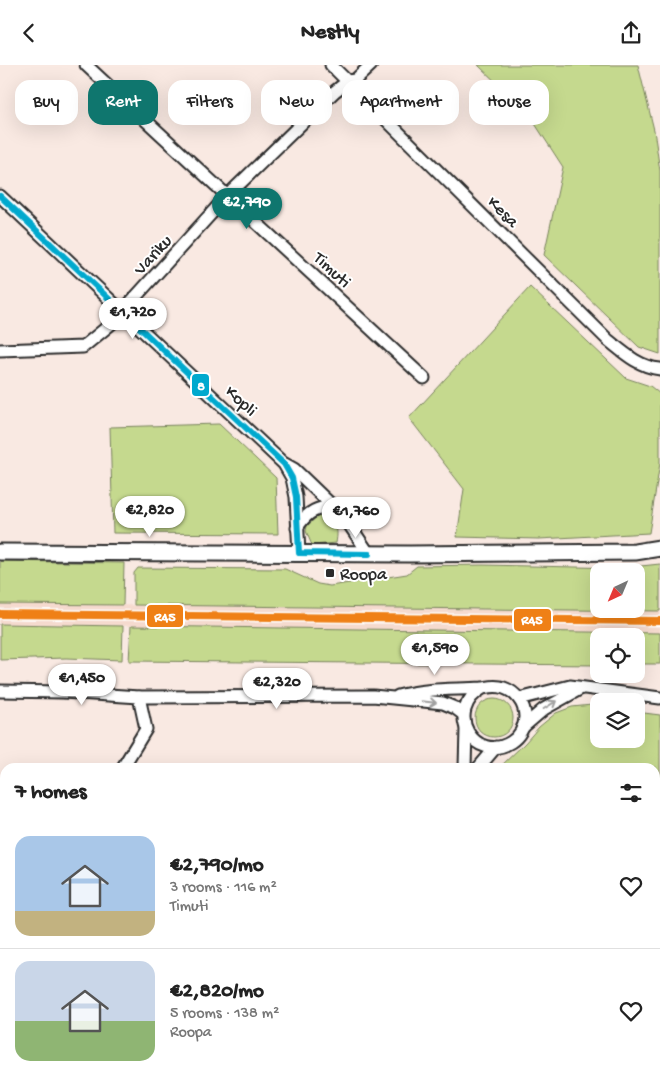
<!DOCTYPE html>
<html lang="en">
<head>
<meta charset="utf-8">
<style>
  body { margin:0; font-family:"Gochi Hand",sans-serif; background:#f6f6f6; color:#222; height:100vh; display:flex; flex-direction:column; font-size:19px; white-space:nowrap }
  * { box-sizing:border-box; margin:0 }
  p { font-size:16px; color:#767676 }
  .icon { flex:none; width:28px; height:28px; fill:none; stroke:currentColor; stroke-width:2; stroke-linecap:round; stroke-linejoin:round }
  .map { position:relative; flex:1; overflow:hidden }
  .side { position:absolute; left:0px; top:698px; width:660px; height:321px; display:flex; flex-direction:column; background:#fff; border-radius:15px 15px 0 0; box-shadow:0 5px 20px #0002 }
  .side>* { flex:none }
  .guide { position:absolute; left:15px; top:15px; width:630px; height:45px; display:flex; gap:10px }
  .needle { width:32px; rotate:224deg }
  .fabs { position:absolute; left:590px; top:498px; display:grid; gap:10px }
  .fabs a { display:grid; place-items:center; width:55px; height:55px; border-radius:10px; background:#fff; box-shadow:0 5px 20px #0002; font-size:25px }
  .price { position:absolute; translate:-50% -42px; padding:0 11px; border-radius:18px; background:#fff; color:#222; font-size:16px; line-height:32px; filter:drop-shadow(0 1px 2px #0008) }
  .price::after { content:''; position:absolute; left:50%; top:30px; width:15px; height:11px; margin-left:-8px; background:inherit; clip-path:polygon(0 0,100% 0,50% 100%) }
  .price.on { background:#0f766e; color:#fff }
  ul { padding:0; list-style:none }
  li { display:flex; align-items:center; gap:15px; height:125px; padding:0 15px }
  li+li { border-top:1px solid #e0e0e0 }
  li span { display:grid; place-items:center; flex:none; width:140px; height:100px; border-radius:15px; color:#555 }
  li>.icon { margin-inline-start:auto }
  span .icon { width:60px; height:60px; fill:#fffc; stroke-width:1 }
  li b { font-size:21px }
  h2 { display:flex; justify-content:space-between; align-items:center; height:60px; padding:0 15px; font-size:21px }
  .pill { padding:0 18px; border-radius:15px; background:#fff; box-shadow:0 5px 20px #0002; font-size:18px; line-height:45px }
  .pill.on { background:#0f766e; color:#fff }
  header { display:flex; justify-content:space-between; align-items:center; height:65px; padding:0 15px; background:#fff; font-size:22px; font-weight:700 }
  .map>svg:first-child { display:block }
  .built { fill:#f5dace }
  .green { fill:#c5d98e; stroke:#78825c; fill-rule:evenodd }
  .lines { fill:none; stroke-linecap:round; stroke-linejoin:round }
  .street-casing { stroke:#2b2b2b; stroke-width:15 }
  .secondary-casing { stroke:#2b2b2b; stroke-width:19 }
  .street { stroke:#fff; stroke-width:11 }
  .secondary { stroke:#fff; stroke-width:15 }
  .bus-1-casing { stroke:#fff; stroke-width:10 }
  .bus-1 { stroke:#00a9ce; stroke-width:6 }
  .rail-1-casing { stroke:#fff; stroke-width:11 }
  .rail-1 { stroke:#ef8016; stroke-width:8 }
  .oneway { stroke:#a0a0a0 }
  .poi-dot { fill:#2b2b2b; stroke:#fff; stroke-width:2 }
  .labels { text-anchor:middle; stroke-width:4; stroke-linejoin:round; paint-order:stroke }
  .street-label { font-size:18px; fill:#2b2b2b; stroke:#fff }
  .poi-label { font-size:18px; fill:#2b2b2b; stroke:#fff; text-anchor:start }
  .line-badge { stroke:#fff; stroke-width:2 }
  .badge-label { font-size:14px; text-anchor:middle; font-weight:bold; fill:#fff }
</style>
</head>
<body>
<header><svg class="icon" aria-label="back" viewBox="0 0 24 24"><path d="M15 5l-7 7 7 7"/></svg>Nestly<svg class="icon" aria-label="share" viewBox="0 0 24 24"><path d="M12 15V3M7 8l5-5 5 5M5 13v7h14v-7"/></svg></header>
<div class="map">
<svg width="660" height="1018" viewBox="0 0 660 1018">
  <rect width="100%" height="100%" fill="#f9e9e2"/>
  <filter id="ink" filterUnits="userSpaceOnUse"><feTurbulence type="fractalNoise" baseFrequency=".02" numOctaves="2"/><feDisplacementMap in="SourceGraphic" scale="10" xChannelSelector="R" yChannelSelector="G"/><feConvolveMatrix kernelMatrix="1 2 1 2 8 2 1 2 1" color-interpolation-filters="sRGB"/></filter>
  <g filter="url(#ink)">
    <path class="built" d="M0,539L660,546V568L0,559Z"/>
    <g class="green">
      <path d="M478,0H638L654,65L660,106V289L639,282L544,190L563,102L528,48Z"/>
      <path d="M530,222L626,313L650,321L660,329V398L649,468L539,474L457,472L464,424L409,353Z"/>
      <path d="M219,359L276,413L278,469L113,468L110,362Z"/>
      <path d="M319,450C336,454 339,462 336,478L313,480L311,478L306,466L307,461Z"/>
      <path d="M0,496L124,498L123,540L0,539Z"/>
      <path d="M660,499V546L134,540V508L138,503L285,504L318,519L330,521L407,509L417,501L483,500L622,503ZM599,506H636V544H599Z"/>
      <path d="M0,559L123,561L122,595L66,593L0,595Z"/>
      <path d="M131,561L660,568V599H636V571H599V600L129,596Z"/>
      <circle cx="494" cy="653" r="19"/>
      <path d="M592,640L599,641V674H636V647L660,650V901L655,929V702H500L525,678L539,662L556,648L572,642Z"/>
      <path d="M426,1014H639V1018H425Z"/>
    </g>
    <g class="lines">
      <g class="street-casing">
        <g id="street">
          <path d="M86,0L424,313"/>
          <path d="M331,0L608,275C624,288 639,302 660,304"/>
          <path d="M0,131L284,399L292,413L296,432L299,488"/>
          <path d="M0,285L83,282L111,259L228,130L334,27L348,16L355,15L371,0"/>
          <path d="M285,399L294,404L345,453L369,489"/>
          <path d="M297,463C305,450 313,444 327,442L335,447"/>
          <path d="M0,626L63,627L139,632L373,631L443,638L455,643L463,649"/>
          <path d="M398,631C426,623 454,625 482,623C490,622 496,620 504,623C516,627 525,639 525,652C525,662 519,672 511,677C475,700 442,646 483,623"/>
          <path d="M519,634L570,621L660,633"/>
          <path d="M523,662L544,644L580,624"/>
          <path d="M123,702L146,664L139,632"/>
          <path d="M465,702L466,664"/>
          <path d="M479,702L496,682"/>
          <path d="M0,891L5,884"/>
          <path d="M0,933L5,937"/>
          <path d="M118,1014L124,1018"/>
          <path d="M104,1018L106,1014"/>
          <path d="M250,1018L253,1014"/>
          <path d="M414,1018L416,1014"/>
        </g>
      </g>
      <g class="secondary-casing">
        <path id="secondary" d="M0,487L410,489L635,487L660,483"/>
      </g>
      <use href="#street" class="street"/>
      <use href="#secondary" class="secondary"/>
      <g class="bus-1-casing">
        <path id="bus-1" d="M0,131L284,399L292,413L296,432L299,488L369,489"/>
      </g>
      <use href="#bus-1" class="bus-1"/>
      <g class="rail-1-casing">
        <path id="rail-1" d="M0,549L660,556"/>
      </g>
      <use href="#rail-1" class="rail-1"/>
    </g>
    <defs><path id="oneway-shaft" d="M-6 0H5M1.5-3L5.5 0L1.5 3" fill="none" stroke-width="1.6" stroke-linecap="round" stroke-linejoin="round" transform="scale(1.25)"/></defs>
    <g class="oneway">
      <use href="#oneway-shaft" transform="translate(429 637) rotate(6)"/>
      <use href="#oneway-shaft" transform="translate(550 640) rotate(-32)"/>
    </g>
  </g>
  <rect class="poi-dot" x="325" y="503" width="10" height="10" rx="2.5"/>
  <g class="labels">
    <g class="street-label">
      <text transform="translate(504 146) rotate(45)" y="6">Kesa</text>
      <text transform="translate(152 189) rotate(-48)" y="6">Variku</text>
      <text transform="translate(333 204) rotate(43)" y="6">Timuti</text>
      <text transform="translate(242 335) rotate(43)" y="6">Kopli</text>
    </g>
    <g class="poi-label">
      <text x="340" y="514">Roopa</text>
    </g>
  </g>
  <g class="line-badge">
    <rect x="191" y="308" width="19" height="24" rx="5" fill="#00a9ce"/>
    <rect x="146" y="539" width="38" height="24" rx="5" fill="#ef8016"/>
    <rect x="513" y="543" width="39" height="24" rx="5" fill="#ef8016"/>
  </g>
  <g class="badge-label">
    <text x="201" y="325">8</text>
    <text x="165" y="556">R45</text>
    <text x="532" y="559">R45</text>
  </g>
</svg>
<div class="fabs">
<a><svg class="needle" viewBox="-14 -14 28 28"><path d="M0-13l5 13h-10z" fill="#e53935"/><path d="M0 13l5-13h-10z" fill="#767676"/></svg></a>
<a><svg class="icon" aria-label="locate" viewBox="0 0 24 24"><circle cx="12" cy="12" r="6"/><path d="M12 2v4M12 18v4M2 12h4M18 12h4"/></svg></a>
<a><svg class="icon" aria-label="layers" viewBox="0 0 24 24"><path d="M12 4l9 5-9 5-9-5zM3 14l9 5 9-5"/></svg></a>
</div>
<b class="price on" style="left:247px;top:165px">€2,790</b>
<b class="price" style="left:133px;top:275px">€1,720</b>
<b class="price" style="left:150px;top:473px">€2,820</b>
<b class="price" style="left:356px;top:474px">€1,760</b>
<b class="price" style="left:435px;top:611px">€1,590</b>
<b class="price" style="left:82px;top:641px">€1,450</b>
<b class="price" style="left:277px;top:645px">€2,320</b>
<div class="guide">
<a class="pill">Buy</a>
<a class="pill on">Rent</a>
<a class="pill">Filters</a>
<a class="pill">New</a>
<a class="pill">Apartment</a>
<a class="pill">House</a>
</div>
<section class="side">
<h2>7 homes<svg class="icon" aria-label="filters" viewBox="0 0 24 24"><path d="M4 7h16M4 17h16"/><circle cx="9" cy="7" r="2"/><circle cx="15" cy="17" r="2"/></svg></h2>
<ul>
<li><span style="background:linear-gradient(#a9c7e8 75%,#c2b280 0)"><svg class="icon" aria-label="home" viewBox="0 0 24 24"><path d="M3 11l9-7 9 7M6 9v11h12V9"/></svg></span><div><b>€2,790/mo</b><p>3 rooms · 116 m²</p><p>Timuti</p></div><svg class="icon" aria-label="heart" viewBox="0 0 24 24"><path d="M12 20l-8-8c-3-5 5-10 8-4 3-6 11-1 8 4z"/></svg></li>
<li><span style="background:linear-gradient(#c9d6e8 60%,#8fb573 0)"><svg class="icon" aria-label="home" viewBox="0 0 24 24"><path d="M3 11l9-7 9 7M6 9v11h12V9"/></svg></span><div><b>€2,820/mo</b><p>5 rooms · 138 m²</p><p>Roopa</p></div><svg class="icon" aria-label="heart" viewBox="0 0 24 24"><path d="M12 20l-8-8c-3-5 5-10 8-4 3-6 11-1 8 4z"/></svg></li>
</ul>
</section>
</div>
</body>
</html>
